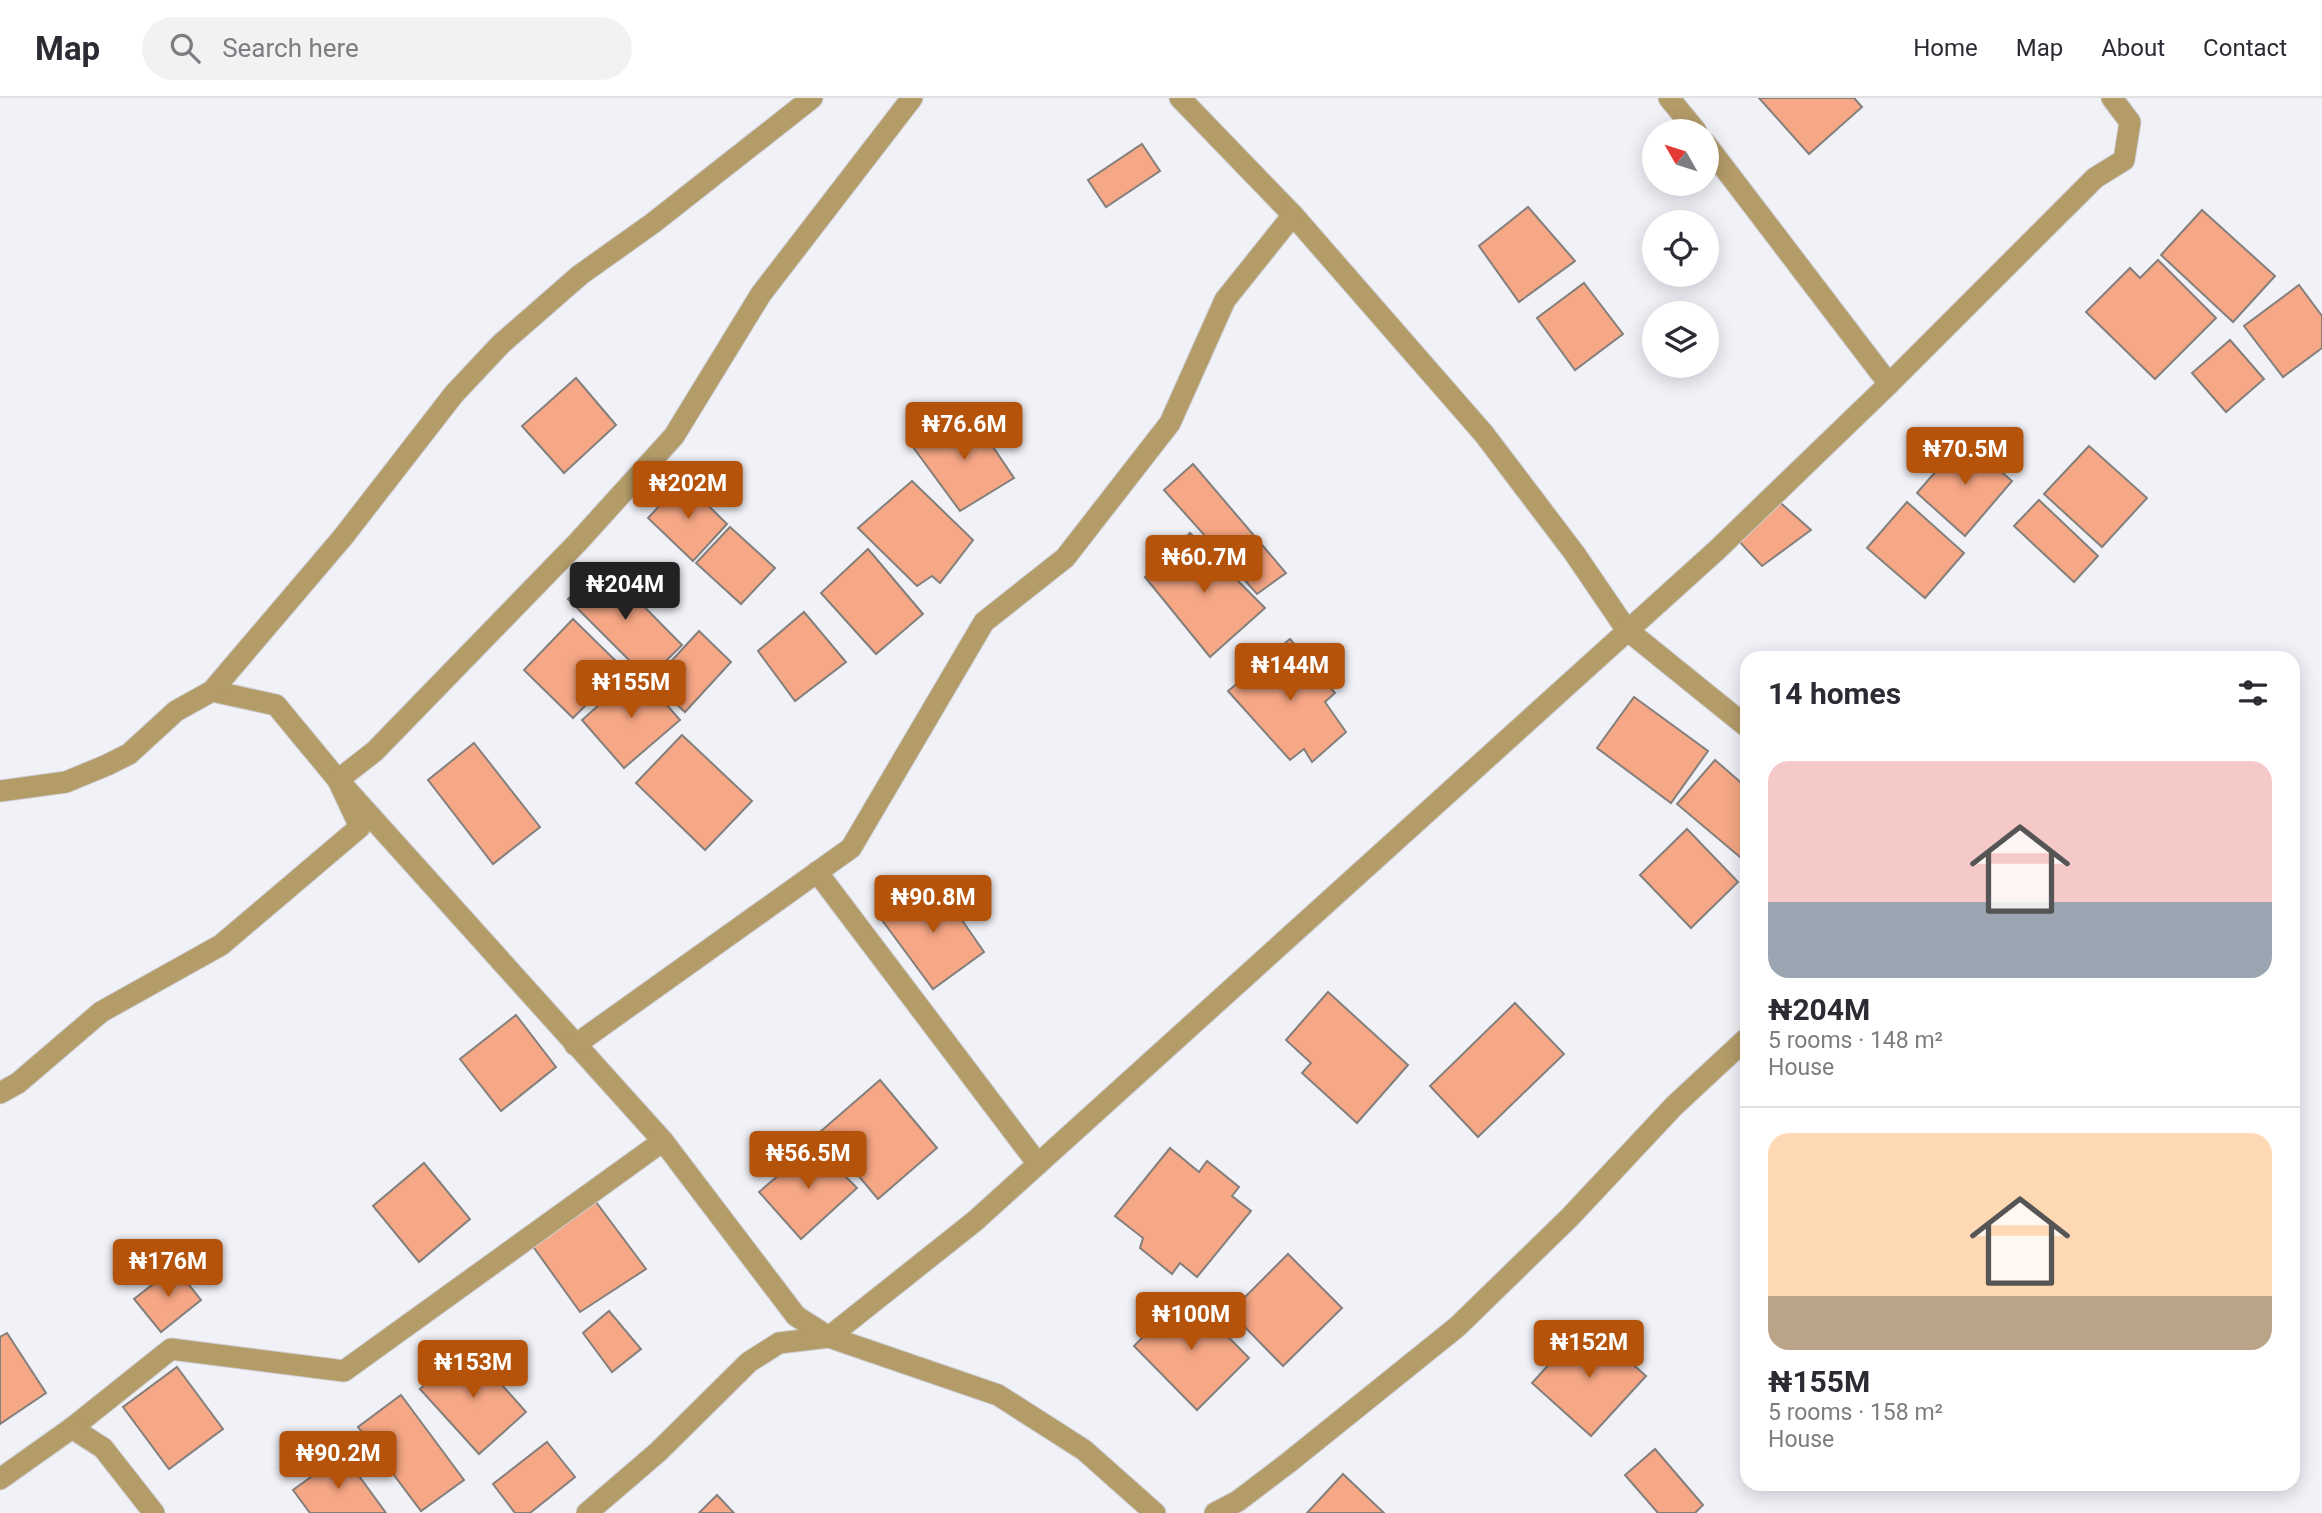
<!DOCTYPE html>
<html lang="en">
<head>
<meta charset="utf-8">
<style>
  body { margin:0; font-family:Roboto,sans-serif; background:#f2f2f3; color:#2b2b33; height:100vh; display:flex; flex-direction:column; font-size:26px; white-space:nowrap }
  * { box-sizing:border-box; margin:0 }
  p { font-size:23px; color:#7c7c81 }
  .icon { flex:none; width:38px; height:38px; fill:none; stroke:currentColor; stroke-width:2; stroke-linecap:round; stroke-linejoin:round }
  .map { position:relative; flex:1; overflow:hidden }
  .drawer { position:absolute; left:1740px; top:553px; width:560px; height:840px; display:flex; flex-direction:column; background:#fff; border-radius:21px; box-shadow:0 4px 18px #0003 }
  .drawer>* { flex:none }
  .needle { width:46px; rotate:309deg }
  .tools { position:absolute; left:1642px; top:21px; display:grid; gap:14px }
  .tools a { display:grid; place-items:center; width:77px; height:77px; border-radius:50%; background:#fff; box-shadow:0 4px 18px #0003; font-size:35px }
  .price { position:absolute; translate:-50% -60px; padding:0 16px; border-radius:7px; background:#b45309; color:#fff; font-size:23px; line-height:46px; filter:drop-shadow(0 2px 4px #0008) }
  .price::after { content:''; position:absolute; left:50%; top:42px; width:21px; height:16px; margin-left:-10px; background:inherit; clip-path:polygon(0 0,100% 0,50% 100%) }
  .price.current { background:#222; color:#fff }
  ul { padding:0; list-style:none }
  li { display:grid; align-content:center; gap:14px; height:371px; padding:0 28px }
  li+li { border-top:2px solid #e1e1e2 }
  li span { display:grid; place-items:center; height:217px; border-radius:21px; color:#555 }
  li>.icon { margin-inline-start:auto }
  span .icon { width:126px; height:126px; fill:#fffc; stroke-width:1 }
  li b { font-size:30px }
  h2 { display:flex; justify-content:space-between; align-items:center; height:84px; padding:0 28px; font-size:30px }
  header { display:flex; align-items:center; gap:42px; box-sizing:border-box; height:98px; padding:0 35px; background:#fff; border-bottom:2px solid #e1e1e2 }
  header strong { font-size:33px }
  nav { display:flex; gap:38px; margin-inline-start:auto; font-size:24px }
  .search { width:490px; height:63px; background:#f2f2f3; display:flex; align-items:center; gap:18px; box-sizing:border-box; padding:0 24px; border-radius:38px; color:#7c7c81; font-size:26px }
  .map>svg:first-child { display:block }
  .building { fill:#f6a785; stroke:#857f7c; stroke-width:2 }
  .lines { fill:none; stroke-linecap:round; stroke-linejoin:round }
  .street-casing { stroke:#cdced4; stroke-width:23 }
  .street { stroke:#b49c69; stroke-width:21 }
</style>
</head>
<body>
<header>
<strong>Map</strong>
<div class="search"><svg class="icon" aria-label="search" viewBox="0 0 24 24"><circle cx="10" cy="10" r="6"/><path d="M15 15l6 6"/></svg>Search here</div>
<nav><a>Home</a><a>Map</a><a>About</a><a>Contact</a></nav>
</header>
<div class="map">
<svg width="2322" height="1415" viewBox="0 0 2322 1415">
  <rect width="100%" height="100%" fill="#f0f2f8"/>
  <g class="building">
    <path d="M1759,0H1854L1862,9L1809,56Z"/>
    <path d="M1142,46L1160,73L1106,109L1088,82Z"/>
    <path d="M1528,109L1575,163L1519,204L1479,148Z"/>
    <path d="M2202,112L2275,178L2233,224L2161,157Z"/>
    <path d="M2158,162L2216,220L2155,281L2086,214L2130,170L2140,180Z"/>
    <path d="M1584,185L1623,236L1575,272L1537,220Z"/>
    <path d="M2299,187L2322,218V250L2283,279L2244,228Z"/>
    <path d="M2230,242L2264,281L2226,314L2192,275Z"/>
    <path d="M576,280L616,327L564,375L522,328Z"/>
    <path d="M970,315L1014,380L960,413L913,349Z"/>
    <path d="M1964,341L2012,383L1965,438L1917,395Z"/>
    <path d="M2089,348L2147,400L2102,449L2044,396Z"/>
    <path d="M1193,366L1286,475L1257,496L1164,392Z"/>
    <path d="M683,383L727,426L693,463L648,420Z"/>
    <path d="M912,383L973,442L940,485L932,478L917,488L858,430Z"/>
    <path d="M1775,400L1811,432L1762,468L1736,440Z"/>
    <path d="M2039,402L2098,458L2074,484L2014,428Z"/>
    <path d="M1907,404L1964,455L1925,500L1867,450Z"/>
    <path d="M730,429L775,470L741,506L696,465Z"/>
    <path d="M1190,435L1265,510L1210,559L1145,479Z"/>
    <path d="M868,451L923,516L876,556L821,495Z"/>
    <path d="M603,467L682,547L648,581L568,501Z"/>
    <path d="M804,514L846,564L795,603L758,553Z"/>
    <path d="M573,521L623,570L573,620L524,572Z"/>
    <path d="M699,533L731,564L685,614L652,584Z"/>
    <path d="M1290,541L1335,595L1325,604L1346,634L1312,664L1304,651L1290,662L1228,593Z"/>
    <path d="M637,573L680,622L624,670L582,622Z"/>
    <path d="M1634,599L1708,653L1671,705L1597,650Z"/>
    <path d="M682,637L752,703L705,752L636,685Z"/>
    <path d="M474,645L540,729L493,766L428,682Z"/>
    <path d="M1715,662L1746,689V764L1677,706Z"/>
    <path d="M1687,731L1738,784L1691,830L1640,777Z"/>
    <path d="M935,783L984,854L933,891L882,822Z"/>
    <path d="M1328,894L1408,967L1357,1025L1302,975L1311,965L1286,942Z"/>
    <path d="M1515,905L1564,956L1478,1039L1430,988Z"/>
    <path d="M516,917L556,969L501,1013L460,961Z"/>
    <path d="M880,982L937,1050L878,1101L821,1033Z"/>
    <path d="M814,1047L857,1090L801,1141L759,1094Z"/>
    <path d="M1170,1050L1199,1074L1207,1063L1239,1089L1232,1098L1251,1113L1197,1179L1180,1165L1172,1176L1140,1150L1143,1140L1115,1118Z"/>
    <path d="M424,1065L470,1121L419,1164L373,1108Z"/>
    <path d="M596,1104L646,1171L580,1214L532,1147Z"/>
    <path d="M1288,1156L1342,1210L1283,1268L1230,1214Z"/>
    <path d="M175,1169L201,1202L161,1234L134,1201Z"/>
    <path d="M1186,1196L1249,1260L1197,1312L1134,1248Z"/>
    <path d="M609,1213L641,1251L612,1274L583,1235Z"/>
    <path d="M1587,1225L1646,1278L1591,1338L1532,1285Z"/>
    <path d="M7,1235L46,1295L0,1326V1239Z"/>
    <path d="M467,1248L526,1314L479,1356L420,1291Z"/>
    <path d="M177,1269L223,1331L169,1371L123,1309Z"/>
    <path d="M401,1297L464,1382L421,1413L358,1329Z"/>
    <path d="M547,1344L575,1379L530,1415H515L493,1386Z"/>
    <path d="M1655,1351L1703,1407L1695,1415H1658L1625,1377Z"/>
    <path d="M343,1356L386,1415H310L293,1392Z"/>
    <path d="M1343,1376L1384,1415H1307Z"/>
    <path d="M717,1397L734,1415H699Z"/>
  </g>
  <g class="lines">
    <g class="street-casing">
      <g id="street">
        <path d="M1180,0L1293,117L1484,336L1575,456L1626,531L1746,628"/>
        <path d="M1669,0L1696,33"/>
        <path d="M1706,46L1889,286"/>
        <path d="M212,593L276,607L338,682L663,1043L796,1218L829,1239L998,1297L1084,1352L1155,1415"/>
        <path d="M0,693L66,684L107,667L129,656L176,613L212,593L343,439L454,296L501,246L580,177L653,125L812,0"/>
        <path d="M817,774L1038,1066"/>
        <path d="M575,947L851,750L984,524L1065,460L1170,325L1225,202L1293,117"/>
        <path d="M0,995L18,985L101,914L221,847L360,729L338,682L375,653L578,444L674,338L761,196L912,0"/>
        <path d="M72,1330L171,1251L344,1273L663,1043"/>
        <path d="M0,1381L72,1330L103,1350L154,1415"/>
        <path d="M587,1415L658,1354L749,1264L779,1245L829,1239L975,1123L1718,451L1889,286L2095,80L2124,62L2130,24L2112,0"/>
        <path d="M1215,1415L1238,1403L1288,1365L1457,1229L1570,1119L1674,1008L1746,941"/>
      </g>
    </g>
    <use href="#street" class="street"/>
  </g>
</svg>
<div class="tools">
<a><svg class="needle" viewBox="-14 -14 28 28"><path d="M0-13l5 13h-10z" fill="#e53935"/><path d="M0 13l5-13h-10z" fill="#7c7c81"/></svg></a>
<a><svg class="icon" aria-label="locate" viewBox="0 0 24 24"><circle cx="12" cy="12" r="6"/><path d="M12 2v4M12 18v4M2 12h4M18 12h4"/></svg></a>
<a><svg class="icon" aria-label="layers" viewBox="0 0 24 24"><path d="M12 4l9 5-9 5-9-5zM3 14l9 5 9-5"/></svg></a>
</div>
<b class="price" style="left:964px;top:364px">₦76.6M</b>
<b class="price" style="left:1965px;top:389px">₦70.5M</b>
<b class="price" style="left:688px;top:423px">₦202M</b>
<b class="price" style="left:1204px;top:497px">₦60.7M</b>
<b class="price current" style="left:625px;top:524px">₦204M</b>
<b class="price" style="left:1290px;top:605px">₦144M</b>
<b class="price" style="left:631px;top:622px">₦155M</b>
<b class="price" style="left:933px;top:837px">₦90.8M</b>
<b class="price" style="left:808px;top:1093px">₦56.5M</b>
<b class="price" style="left:168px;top:1201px">₦176M</b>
<b class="price" style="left:1191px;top:1254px">₦100M</b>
<b class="price" style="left:1589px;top:1282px">₦152M</b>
<b class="price" style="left:473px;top:1302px">₦153M</b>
<b class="price" style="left:338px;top:1393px">₦90.2M</b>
<section class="drawer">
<h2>14 homes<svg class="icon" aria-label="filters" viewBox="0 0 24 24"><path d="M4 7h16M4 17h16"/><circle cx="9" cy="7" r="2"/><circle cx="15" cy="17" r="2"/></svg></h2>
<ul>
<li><span style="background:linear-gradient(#f6c9c9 65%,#9aa5b1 0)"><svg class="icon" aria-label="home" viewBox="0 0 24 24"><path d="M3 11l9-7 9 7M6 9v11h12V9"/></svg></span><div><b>₦204M</b><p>5 rooms · 148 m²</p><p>House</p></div></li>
<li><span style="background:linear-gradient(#ffd9b3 75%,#b9a48a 0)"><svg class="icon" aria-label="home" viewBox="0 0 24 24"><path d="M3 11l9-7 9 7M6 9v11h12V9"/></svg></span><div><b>₦155M</b><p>5 rooms · 158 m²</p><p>House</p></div></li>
</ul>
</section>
</div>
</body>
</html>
